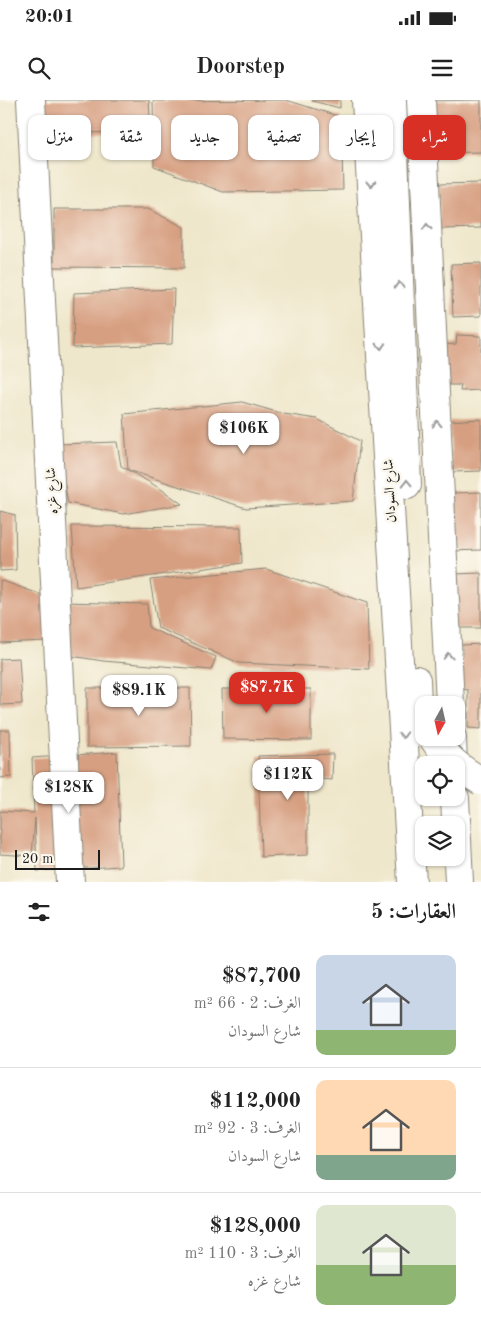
<!DOCTYPE html>
<html lang="ar">
<head>
<meta charset="utf-8">
<style>
  body { margin:0; font-family:"Old Standard TT",Amiri,serif; background:#f2f2f2; color:#222; direction:rtl; height:100vh; display:flex; flex-direction:column; font-size:19px; white-space:nowrap }
  * { box-sizing:border-box; margin:0 }
  p { font-size:16px; color:#767676 }
  .icon { flex:none; width:28px; height:28px; fill:none; stroke:currentColor; stroke-width:2; stroke-linecap:round; stroke-linejoin:round }
  .map { position:relative; height:782px; overflow:hidden; direction:ltr }
  .side { display:flex; flex-direction:column; background:#fff; flex:1 }
  .side>* { flex:none }
  .guide { position:absolute; left:15px; top:15px; width:451px; height:45px; direction:rtl; display:flex; gap:10px }
  .needle { width:32px; rotate:188deg }
  .controls { position:absolute; left:415px; top:596px; display:grid; gap:10px }
  .controls a { display:grid; place-items:center; width:50px; height:50px; border-radius:10px; background:#fff; box-shadow:0 1px 4px #0004; font-size:25px }
  .scale { position:absolute; left:15px; bottom:12px; width:85px; box-sizing:border-box; padding-left:5px; border:2px solid #1c1c1c; border-top:0; font-size:14px; line-height:18px; white-space:nowrap; color:#1c1c1c; -webkit-text-stroke:4px #fbf7ec; paint-order:stroke }
  .price { position:absolute; translate:-50% -42px; padding:0 11px; border-radius:10px; background:#fff; color:#222; font-size:16px; line-height:32px; filter:drop-shadow(0 1px 2px #0008) }
  .price::after { content:''; position:absolute; left:50%; top:30px; width:15px; height:11px; margin-left:-8px; background:inherit; clip-path:polygon(0 0,100% 0,50% 100%) }
  .price.current { background:#d93025; color:#fff }
  ul { padding:0; list-style:none }
  li { display:flex; align-items:center; gap:15px; height:125px; padding:0 25px }
  li+li { border-top:1px solid #e0e0e0 }
  li span { display:grid; place-items:center; flex:none; width:140px; height:100px; border-radius:10px; color:#555 }
  li>.icon { margin-inline-start:auto }
  span .icon { width:60px; height:60px; fill:#fffc; stroke-width:1 }
  li b { font-size:21px }
  h2 { display:flex; justify-content:space-between; align-items:center; height:60px; padding:0 25px; font-size:21px }
  .tag { padding:0 18px; border-radius:10px; background:#fff; box-shadow:0 1px 4px #0004; font-size:18px; line-height:45px }
  .tag.current { background:#d93025; color:#fff }
  .status { display:flex; justify-content:space-between; align-items:center; height:35px; padding:0 25px; background:#fff; direction:ltr }
  .status svg { height:14px; fill:currentColor }
  header { display:flex; justify-content:space-between; align-items:center; height:65px; padding:0 25px; background:#fff; font-size:22px; font-weight:600 }
  .map>svg:first-child { display:block }
  .building { fill:#d79f81 }
  .lines { fill:none; stroke-linecap:round; stroke-linejoin:round }
  .minor-casing { stroke:#868274; stroke-width:30 }
  .major-casing { stroke:#868274; stroke-width:30 }
  .minor { stroke:#fff; stroke-width:28 }
  .major { stroke:#fff; stroke-width:28 }
  .major-bridge-casing { stroke:#868274; stroke-width:30; stroke-linecap:butt }
  .major-bridge { stroke:#fff; stroke-width:28 }
  .oneway { stroke:#999 }
  .labels { text-anchor:middle; stroke-width:5; stroke-linejoin:round; paint-order:stroke }
  .street-label { font-size:14px; fill:#1c1c1c; stroke:#fbf7ec }
</style>
</head>
<body>
<div class="status"><b>20:01</b><svg viewBox="0 0 49 12"><path d="M0 12V9h3v3zM5 12V6h3v6zM10 12V3h3v9zM15 12V0h3v12zM26 1h20v11H26zM47 4h2v5h-2z"/></svg></div>
<header><svg class="icon" aria-label="menu" viewBox="0 0 24 24"><path d="M4 6h16M4 12h16M4 18h16"/></svg>Doorstep<svg class="icon" aria-label="search" viewBox="0 0 24 24"><circle cx="10" cy="10" r="6"/><path d="M15 15l6 6"/></svg></header>
<div class="map">
<svg width="481" height="782" viewBox="0 0 481 782">
  <rect width="100%" height="100%" fill="#fbf7ec"/>
  <filter id="ink" filterUnits="userSpaceOnUse"><feTurbulence type="fractalNoise" baseFrequency=".02" numOctaves="2"/><feDisplacementMap in="SourceGraphic" scale="10" xChannelSelector="R" yChannelSelector="G"/><feConvolveMatrix kernelMatrix="1 2 1 2 8 2 1 2 1" color-interpolation-filters="sRGB"/></filter>
  <filter id="wash" filterUnits="userSpaceOnUse"><feTurbulence type="fractalNoise" baseFrequency=".0096" numOctaves="4" result="noise"/><feDisplacementMap in="SourceGraphic" scale="20" xChannelSelector="R" yChannelSelector="G"/><feGaussianBlur stdDeviation="1.12" result="paint"/><feColorMatrix in="noise" values="0 0 0 0 0 0 0 0 0 0 0 0 0 0 0 0 0 1.4 0 .05"/><feComposite in="paint" operator="in"/></filter>
  <g filter="url(#wash)">
    <rect width="100%" height="100%" fill="#efe7cb"/>
    <g id="blocks">
      <g class="building">
        <path d="M38,0H149L151,31L83,33L37,16Z"/>
        <path d="M286,0L341,17L343,90L223,92L154,66L153,1Z"/>
        <path d="M312,0H340V8L312,1Z"/>
        <path d="M481,0V52L428,53L426,1Z"/>
        <path d="M481,83V128L440,129L439,84Z"/>
        <path d="M54,109H148L184,127V168L54,167Z"/>
        <path d="M481,163V216L453,217L451,164Z"/>
        <path d="M174,189L172,244L73,248L74,193Z"/>
        <path d="M457,235L481,236V290L460,291L461,285H444L442,245L456,244Z"/>
        <path d="M242,302L284,314L317,319L360,341L353,401L246,408L128,370L124,314Z"/>
        <path d="M481,319V371L452,372L449,321Z"/>
        <path d="M117,342L121,366L161,389L182,404L123,414L68,403L58,344Z"/>
        <path d="M481,392V450L451,451V393Z"/>
        <path d="M0,411L15,415L16,470L0,471Z"/>
        <path d="M72,426L241,427L242,463L76,487Z"/>
        <path d="M266,469L367,503L369,569L239,563L158,528L150,480Z"/>
        <path d="M481,473V528H454L453,474Z"/>
        <path d="M0,480L45,496L46,541L0,543Z"/>
        <path d="M62,502L147,504L149,528L216,557L211,570L103,561L65,555Z"/>
        <path d="M481,544V629L468,628V590L462,589L461,545Z"/>
        <path d="M19,558L22,604L0,605V559Z"/>
        <path d="M87,588H190L191,646L87,647Z"/>
        <path d="M222,589H311V640L223,639Z"/>
        <path d="M0,630H10L11,677L0,678Z"/>
        <path d="M117,652L121,766L37,771L35,718L32,756L0,754V711L34,713L32,658Z"/>
        <path d="M333,654L332,680L308,678V755L261,757L258,656Z"/>
      </g>
    </g>
  </g>
  <g filter="url(#ink)">
    <use href="#blocks" fill-opacity="0" stroke="#868274" stroke-width="1"/>
    <g class="lines">
      <g class="minor-casing">
        <path id="minor" d="M31,0L70,782"/>
      </g>
      <g class="major-casing">
        <g id="major">
          <path d="M366,0L412,782"/>
          <path d="M392,0L407,385"/>
          <path d="M421,0L450,605"/>
          <path d="M416,580L417,603L424,623"/>
          <path d="M452,638L453,665"/>
          <path d="M455,698L459,782"/>
        </g>
      </g>
      <use href="#minor" class="minor"/>
      <use href="#major" class="major"/>
      <g class="major-bridge-casing">
        <path id="major-bridge" d="M433,638C445,657 461,670 481,681"/>
      </g>
      <use href="#major-bridge" class="major-bridge"/>
    </g>
    <defs><path id="oneway-chevron" d="M-2-3.5L2.5 0L-2 3.5" fill="none" stroke-width="1.6" stroke-linecap="round" stroke-linejoin="round" transform="scale(1.25)"/></defs>
    <g class="oneway">
      <use href="#oneway-chevron" transform="translate(371 84) rotate(87)"/>
      <use href="#oneway-chevron" transform="translate(427 127) rotate(-93)"/>
      <use href="#oneway-chevron" transform="translate(399 185) rotate(-92)"/>
      <use href="#oneway-chevron" transform="translate(381 246) rotate(87)"/>
      <use href="#oneway-chevron" transform="translate(437 324) rotate(-93)"/>
      <use href="#oneway-chevron" transform="translate(407 383) rotate(-92)"/>
      <use href="#oneway-chevron" transform="translate(448 556) rotate(-93)"/>
      <use href="#oneway-chevron" transform="translate(403 635) rotate(87)"/>
    </g>
  </g>
  <g class="labels">
    <g class="street-label">
      <text transform="translate(51 391) rotate(-93)" y="5">شارع غزه</text>
      <text transform="translate(389 391) rotate(-93)" y="5">شارع السودان</text>
    </g>
  </g>
</svg>
<div class="controls">
<a><svg class="needle" viewBox="-14 -14 28 28"><path d="M0-13l5 13h-10z" fill="#e53935"/><path d="M0 13l5-13h-10z" fill="#767676"/></svg></a>
<a><svg class="icon" aria-label="locate" viewBox="0 0 24 24"><circle cx="12" cy="12" r="6"/><path d="M12 2v4M12 18v4M2 12h4M18 12h4"/></svg></a>
<a><svg class="icon" aria-label="layers" viewBox="0 0 24 24"><path d="M12 4l9 5-9 5-9-5zM3 14l9 5 9-5"/></svg></a>
</div>
<div class="scale">20 m</div>
<b class="price" style="left:244px;top:355px">$106K</b>
<b class="price current" style="left:267px;top:614px">$87.7K</b>
<b class="price" style="left:139px;top:617px">$89.1K</b>
<b class="price" style="left:288px;top:701px">$112K</b>
<b class="price" style="left:69px;top:714px">$128K</b>
<div class="guide">
<a class="tag current">شراء</a>
<a class="tag">إيجار</a>
<a class="tag">تصفية</a>
<a class="tag">جديد</a>
<a class="tag">شقة</a>
<a class="tag">منزل</a>
</div>
</div>
<section class="side">
<h2>العقارات: 5<svg class="icon" aria-label="filters" viewBox="0 0 24 24"><path d="M4 7h16M4 17h16"/><circle cx="9" cy="7" r="2"/><circle cx="15" cy="17" r="2"/></svg></h2>
<ul>
<li><span style="background:linear-gradient(#c9d6e8 75%,#8fb573 0)"><svg class="icon" aria-label="home" viewBox="0 0 24 24"><path d="M3 11l9-7 9 7M6 9v11h12V9"/></svg></span><div><b>$87,700</b><p>الغرف: 2 · 66 m²</p><p>شارع السودان</p></div></li>
<li><span style="background:linear-gradient(#ffd9b3 75%,#7fa58c 0)"><svg class="icon" aria-label="home" viewBox="0 0 24 24"><path d="M3 11l9-7 9 7M6 9v11h12V9"/></svg></span><div><b>$112,000</b><p>الغرف: 3 · 92 m²</p><p>شارع السودان</p></div></li>
<li><span style="background:linear-gradient(#dfe7d0 60%,#8fb573 0)"><svg class="icon" aria-label="home" viewBox="0 0 24 24"><path d="M3 11l9-7 9 7M6 9v11h12V9"/></svg></span><div><b>$128,000</b><p>الغرف: 3 · 110 m²</p><p>شارع غزه</p></div></li>
</ul>
</section>
</body>
</html>
